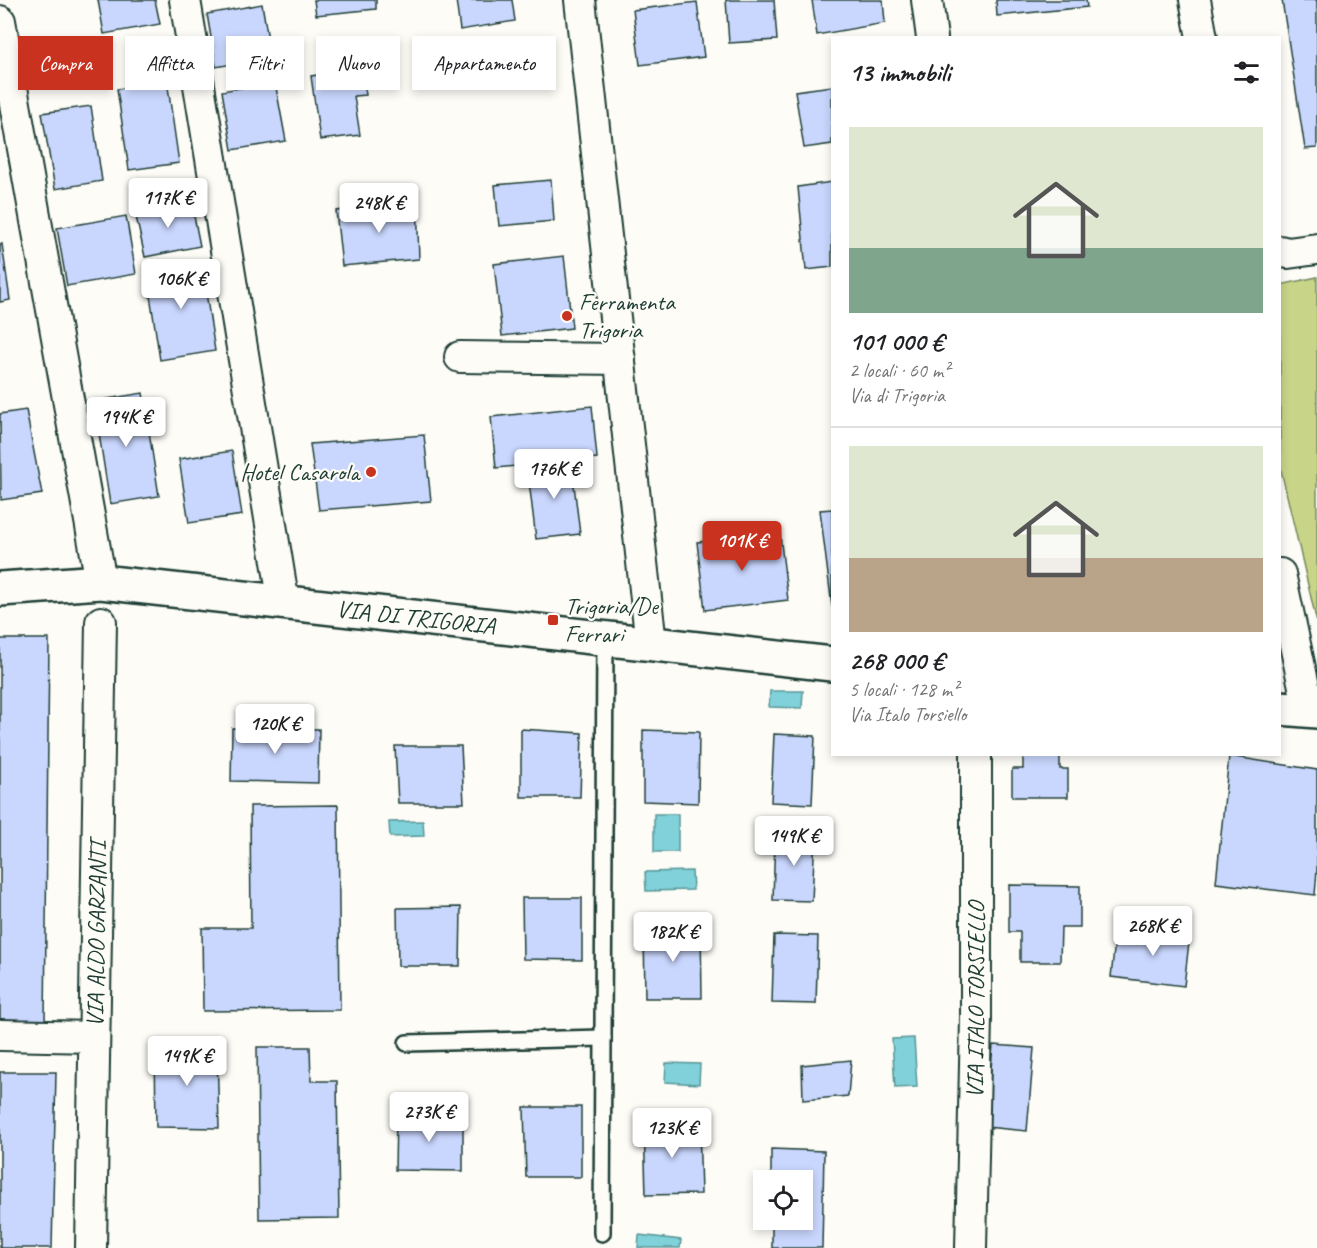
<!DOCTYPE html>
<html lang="it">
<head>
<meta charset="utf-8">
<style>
  body { margin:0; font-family:Caveat,sans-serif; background:#f2f2f2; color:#202124; height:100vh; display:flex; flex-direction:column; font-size:22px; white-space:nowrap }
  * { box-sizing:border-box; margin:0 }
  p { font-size:20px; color:#757577 }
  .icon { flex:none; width:33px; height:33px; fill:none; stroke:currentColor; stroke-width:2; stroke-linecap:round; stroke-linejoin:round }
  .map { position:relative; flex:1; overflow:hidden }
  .details { position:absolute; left:831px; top:36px; width:450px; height:720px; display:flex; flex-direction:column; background:#fff; border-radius:0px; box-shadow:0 3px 9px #0003 }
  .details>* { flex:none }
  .hud { position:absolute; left:18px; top:36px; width:570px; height:54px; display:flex; gap:12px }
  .controls { position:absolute; left:753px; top:1170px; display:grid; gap:12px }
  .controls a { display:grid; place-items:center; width:60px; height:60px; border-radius:0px; background:#fff; box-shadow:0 3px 9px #0003; font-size:30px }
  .price { position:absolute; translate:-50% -51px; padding:0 14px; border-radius:6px; background:#fff; color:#222; font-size:20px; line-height:39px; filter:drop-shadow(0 2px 3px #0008) }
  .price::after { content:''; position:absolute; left:50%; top:36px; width:18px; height:14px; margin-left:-9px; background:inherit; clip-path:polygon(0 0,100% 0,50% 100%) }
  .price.on { background:#c8321e; color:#fff }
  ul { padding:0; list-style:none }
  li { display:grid; align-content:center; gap:12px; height:318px; padding:0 18px }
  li+li { border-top:2px solid #e0e0e0 }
  li span { display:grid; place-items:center; height:186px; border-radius:0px; color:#555 }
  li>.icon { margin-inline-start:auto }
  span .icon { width:108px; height:108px; fill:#fffc; stroke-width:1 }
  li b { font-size:26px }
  h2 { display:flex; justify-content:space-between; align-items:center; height:72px; padding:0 18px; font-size:26px }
  .chip { padding:0 21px; border-radius:0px; background:#fff; box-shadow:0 3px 9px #0003; font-size:21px; line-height:54px }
  .chip.on { background:#c8321e; color:#fff }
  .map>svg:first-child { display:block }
  .green { fill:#c8d488; stroke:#74885e; stroke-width:1.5 }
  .water { fill:#80d1d9; stroke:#599697; stroke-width:1.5 }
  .building { fill:#c9d6fd; stroke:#1f3d34; stroke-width:1.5 }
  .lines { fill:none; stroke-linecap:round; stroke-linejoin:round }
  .service-casing { stroke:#1f3d34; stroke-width:20 }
  .minor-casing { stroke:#1f3d34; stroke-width:34 }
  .tertiary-casing { stroke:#1f3d34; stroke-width:38 }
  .service { stroke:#fdfcf7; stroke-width:15 }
  .minor { stroke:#fdfcf7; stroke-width:30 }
  .tertiary { stroke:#fdfcf7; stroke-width:33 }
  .poi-dot { fill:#c8321e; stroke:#fdfcf7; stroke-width:2 }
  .labels { text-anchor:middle; stroke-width:4.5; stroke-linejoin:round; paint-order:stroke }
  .poi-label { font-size:24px; fill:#1f3d34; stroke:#fdfcf7; text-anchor:start }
  .street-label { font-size:24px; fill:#1f3d34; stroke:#fdfcf7 }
</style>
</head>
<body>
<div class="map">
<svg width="1317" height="1248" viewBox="0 0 1317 1248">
  <rect width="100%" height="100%" fill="#fdfcf7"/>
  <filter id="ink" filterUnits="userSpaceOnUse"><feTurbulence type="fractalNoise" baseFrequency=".0167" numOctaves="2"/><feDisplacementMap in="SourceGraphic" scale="12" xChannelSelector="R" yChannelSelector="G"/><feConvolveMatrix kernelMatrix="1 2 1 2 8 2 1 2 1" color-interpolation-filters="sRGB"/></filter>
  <g filter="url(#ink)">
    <path class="green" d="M1317,277V623L1280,466V285Z"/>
    <g class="water">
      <path d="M770,691H803L802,708L769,707Z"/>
      <rect x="654" y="814" width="24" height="38"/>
      <path d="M423,821L424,836L390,837L389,822Z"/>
      <path d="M692,871L693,890L646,891L645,872Z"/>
      <path d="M914,1038L917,1087L895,1088L892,1039Z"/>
      <path d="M666,1063L700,1064L699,1084L665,1082Z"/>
      <path d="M639,1235L681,1240L680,1248H638Z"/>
    </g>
    <g class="building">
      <path d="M98,0H155L160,24L104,34Z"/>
      <path d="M314,0H376V9L316,15Z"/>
      <path d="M456,0H512L515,21L460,30Z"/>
      <path d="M726,0H774L777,40L729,43Z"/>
      <path d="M812,0H883L885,23L817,35Z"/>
      <path d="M996,0H1086L1087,7L997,16Z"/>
      <path d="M1282,0H1317V148L1305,149Z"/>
      <path d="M697,2L704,57L640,65L633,10Z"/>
      <path d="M262,4L271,57L216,67L207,14Z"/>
      <path d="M362,69L366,95L354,96L360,135L320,140L311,76Z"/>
      <path d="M167,80L179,163L129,170L117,89Z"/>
      <path d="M275,82L286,141L232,150L222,91Z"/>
      <path d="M832,86V144L804,148L795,91Z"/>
      <path d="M91,106L102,181L55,189L42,113Z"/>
      <path d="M551,180L554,221L499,226L495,185Z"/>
      <path d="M832,182V267L806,270L798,187Z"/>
      <path d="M191,201L200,246L145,257L135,212Z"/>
      <path d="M417,201L419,259L342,266L336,211Z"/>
      <path d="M126,216L136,274L67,286L57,228Z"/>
      <path d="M2,244L10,300L0,302V245Z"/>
      <path d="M564,256L572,328L502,336L494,264Z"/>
      <path d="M201,260L215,351L160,360L146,269Z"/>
      <path d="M143,393L159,496L110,504L94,401Z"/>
      <path d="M592,406L597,458L496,468L491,417Z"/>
      <path d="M26,410L42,494L1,500L0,414Z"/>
      <path d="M424,435L431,501L319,510L310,444Z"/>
      <path d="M232,451L242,515L189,523L179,459Z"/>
      <path d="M571,460L580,534L536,539L527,465Z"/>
      <path d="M832,509V607L820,510Z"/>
      <path d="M780,535L788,600L705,610L697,542Z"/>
      <path d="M0,639H49L45,1023L0,1020Z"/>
      <path d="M232,728L319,729L318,783L231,781Z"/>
      <path d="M521,729L582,733L580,797H521Z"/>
      <path d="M643,730L699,732L698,803L643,801Z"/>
      <path d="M774,734L815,736L812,804L771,802Z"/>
      <path d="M395,746H461L464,803H398Z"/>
      <path d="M1023,754H1060V769H1068V797H1012V769H1023Z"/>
      <path d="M1229,756L1317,770V870L1315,895L1216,883Z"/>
      <path d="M338,805L340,1010L203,1011L202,928H251L250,806Z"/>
      <path d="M775,833L815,834L812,901L773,900Z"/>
      <path d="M1009,885L1080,886V927H1061L1060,962H1020V932H1009Z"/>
      <path d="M522,898H582V960L523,959Z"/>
      <path d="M461,907L460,966H398L397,908Z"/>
      <path d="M1139,927L1190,933L1184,986L1111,977L1115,941L1137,944Z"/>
      <path d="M701,928L702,998H645L644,929Z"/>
      <path d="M774,935L818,936L816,1004L772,1003Z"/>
      <path d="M993,1045L1034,1048L1027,1131L986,1127Z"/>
      <path d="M155,1046L217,1048L219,1128L156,1127Z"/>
      <path d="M257,1047H310L311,1081H337L339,1218L259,1219Z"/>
      <path d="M851,1060L848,1096L803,1100L802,1065Z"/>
      <path d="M0,1072H56L52,1248H0Z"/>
      <path d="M524,1107H581V1177H526Z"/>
      <path d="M396,1115H463V1171L395,1170Z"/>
      <path d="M699,1124L701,1194L646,1195L644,1125Z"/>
      <path d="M771,1149L824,1151L822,1248H772V1220H802V1180H771Z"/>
    </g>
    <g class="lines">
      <g class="service-casing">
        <g id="service">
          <path d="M407,1043L603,1038"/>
          <path d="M602,1233L605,639"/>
        </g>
      </g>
      <g class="minor-casing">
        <g id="minor">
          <path d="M185,0L284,604"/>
          <path d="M580,0L651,644"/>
          <path d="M927,0L932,38"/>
          <path d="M1195,0L1202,38"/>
          <path d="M0,21L101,582"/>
          <path d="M1280,251L1288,253L1317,249"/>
          <path d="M460,357L620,359"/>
          <path d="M1280,574L1309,710"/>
          <path d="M0,1035L94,1037"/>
          <path id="s1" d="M91,1248L101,622"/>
          <path id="s2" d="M971,1248L976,1018V754"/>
        </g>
      </g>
      <g class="tertiary-casing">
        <g id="tertiary">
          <path id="s3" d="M0,589L101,582L832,664"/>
          <path d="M1280,708L1317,711"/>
        </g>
      </g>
      <use href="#service" class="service"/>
      <use href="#minor" class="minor"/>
      <use href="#tertiary" class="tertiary"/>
    </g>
  </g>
  <g class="poi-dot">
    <circle cx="567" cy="316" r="6"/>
    <circle cx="371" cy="472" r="6"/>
    <rect x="547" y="614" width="12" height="12" rx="3"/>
  </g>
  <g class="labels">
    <g class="poi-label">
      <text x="579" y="310">Ferramenta<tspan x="579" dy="28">Trigoria</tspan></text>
      <text x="359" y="480" text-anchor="end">Hotel Casarola</text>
      <text x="565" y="614">Trigoria/De<tspan x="565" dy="28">Ferrari</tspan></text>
    </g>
    <g class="street-label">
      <text dy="8" stroke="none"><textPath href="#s3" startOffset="418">VIA DI TRIGORIA</textPath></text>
      <text dy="8" stroke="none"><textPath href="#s1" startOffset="314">VIA ALDO GARZANTI</textPath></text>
      <text dy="8" stroke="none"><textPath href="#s2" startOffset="248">VIA ITALO TORSIELLO</textPath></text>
    </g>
  </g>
</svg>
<div class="controls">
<a><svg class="icon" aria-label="locate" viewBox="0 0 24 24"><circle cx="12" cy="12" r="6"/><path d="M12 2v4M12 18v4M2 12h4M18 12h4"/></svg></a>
</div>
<b class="price" style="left:168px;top:229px">117K €</b>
<b class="price" style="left:379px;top:234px">248K €</b>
<b class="price" style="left:181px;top:310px">106K €</b>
<b class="price" style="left:126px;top:448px">194K €</b>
<b class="price" style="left:554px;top:500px">176K €</b>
<b class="price on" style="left:742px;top:572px">101K €</b>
<b class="price" style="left:275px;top:755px">120K €</b>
<b class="price" style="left:794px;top:867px">149K €</b>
<b class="price" style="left:1153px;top:957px">268K €</b>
<b class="price" style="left:673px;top:963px">182K €</b>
<b class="price" style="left:187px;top:1087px">149K €</b>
<b class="price" style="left:429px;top:1143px">273K €</b>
<b class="price" style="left:672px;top:1159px">123K €</b>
<div class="hud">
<a class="chip on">Compra</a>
<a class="chip">Affitta</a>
<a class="chip">Filtri</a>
<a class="chip">Nuovo</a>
<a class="chip">Appartamento</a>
</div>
<section class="details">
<h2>13 immobili<svg class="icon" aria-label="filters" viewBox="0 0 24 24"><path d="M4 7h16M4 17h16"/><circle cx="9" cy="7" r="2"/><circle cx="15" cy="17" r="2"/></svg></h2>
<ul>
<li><span style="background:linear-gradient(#dfe7d0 65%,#7fa58c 0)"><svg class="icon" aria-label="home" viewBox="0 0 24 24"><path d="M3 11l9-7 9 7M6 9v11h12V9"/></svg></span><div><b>101 000 €</b><p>2 locali · 60 m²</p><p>Via di Trigoria</p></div></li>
<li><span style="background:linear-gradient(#dfe7d0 60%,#b9a48a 0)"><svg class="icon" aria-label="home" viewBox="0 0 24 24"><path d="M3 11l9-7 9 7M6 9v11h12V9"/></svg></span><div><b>268 000 €</b><p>5 locali · 128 m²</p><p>Via Italo Torsiello</p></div></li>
</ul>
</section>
</div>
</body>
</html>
